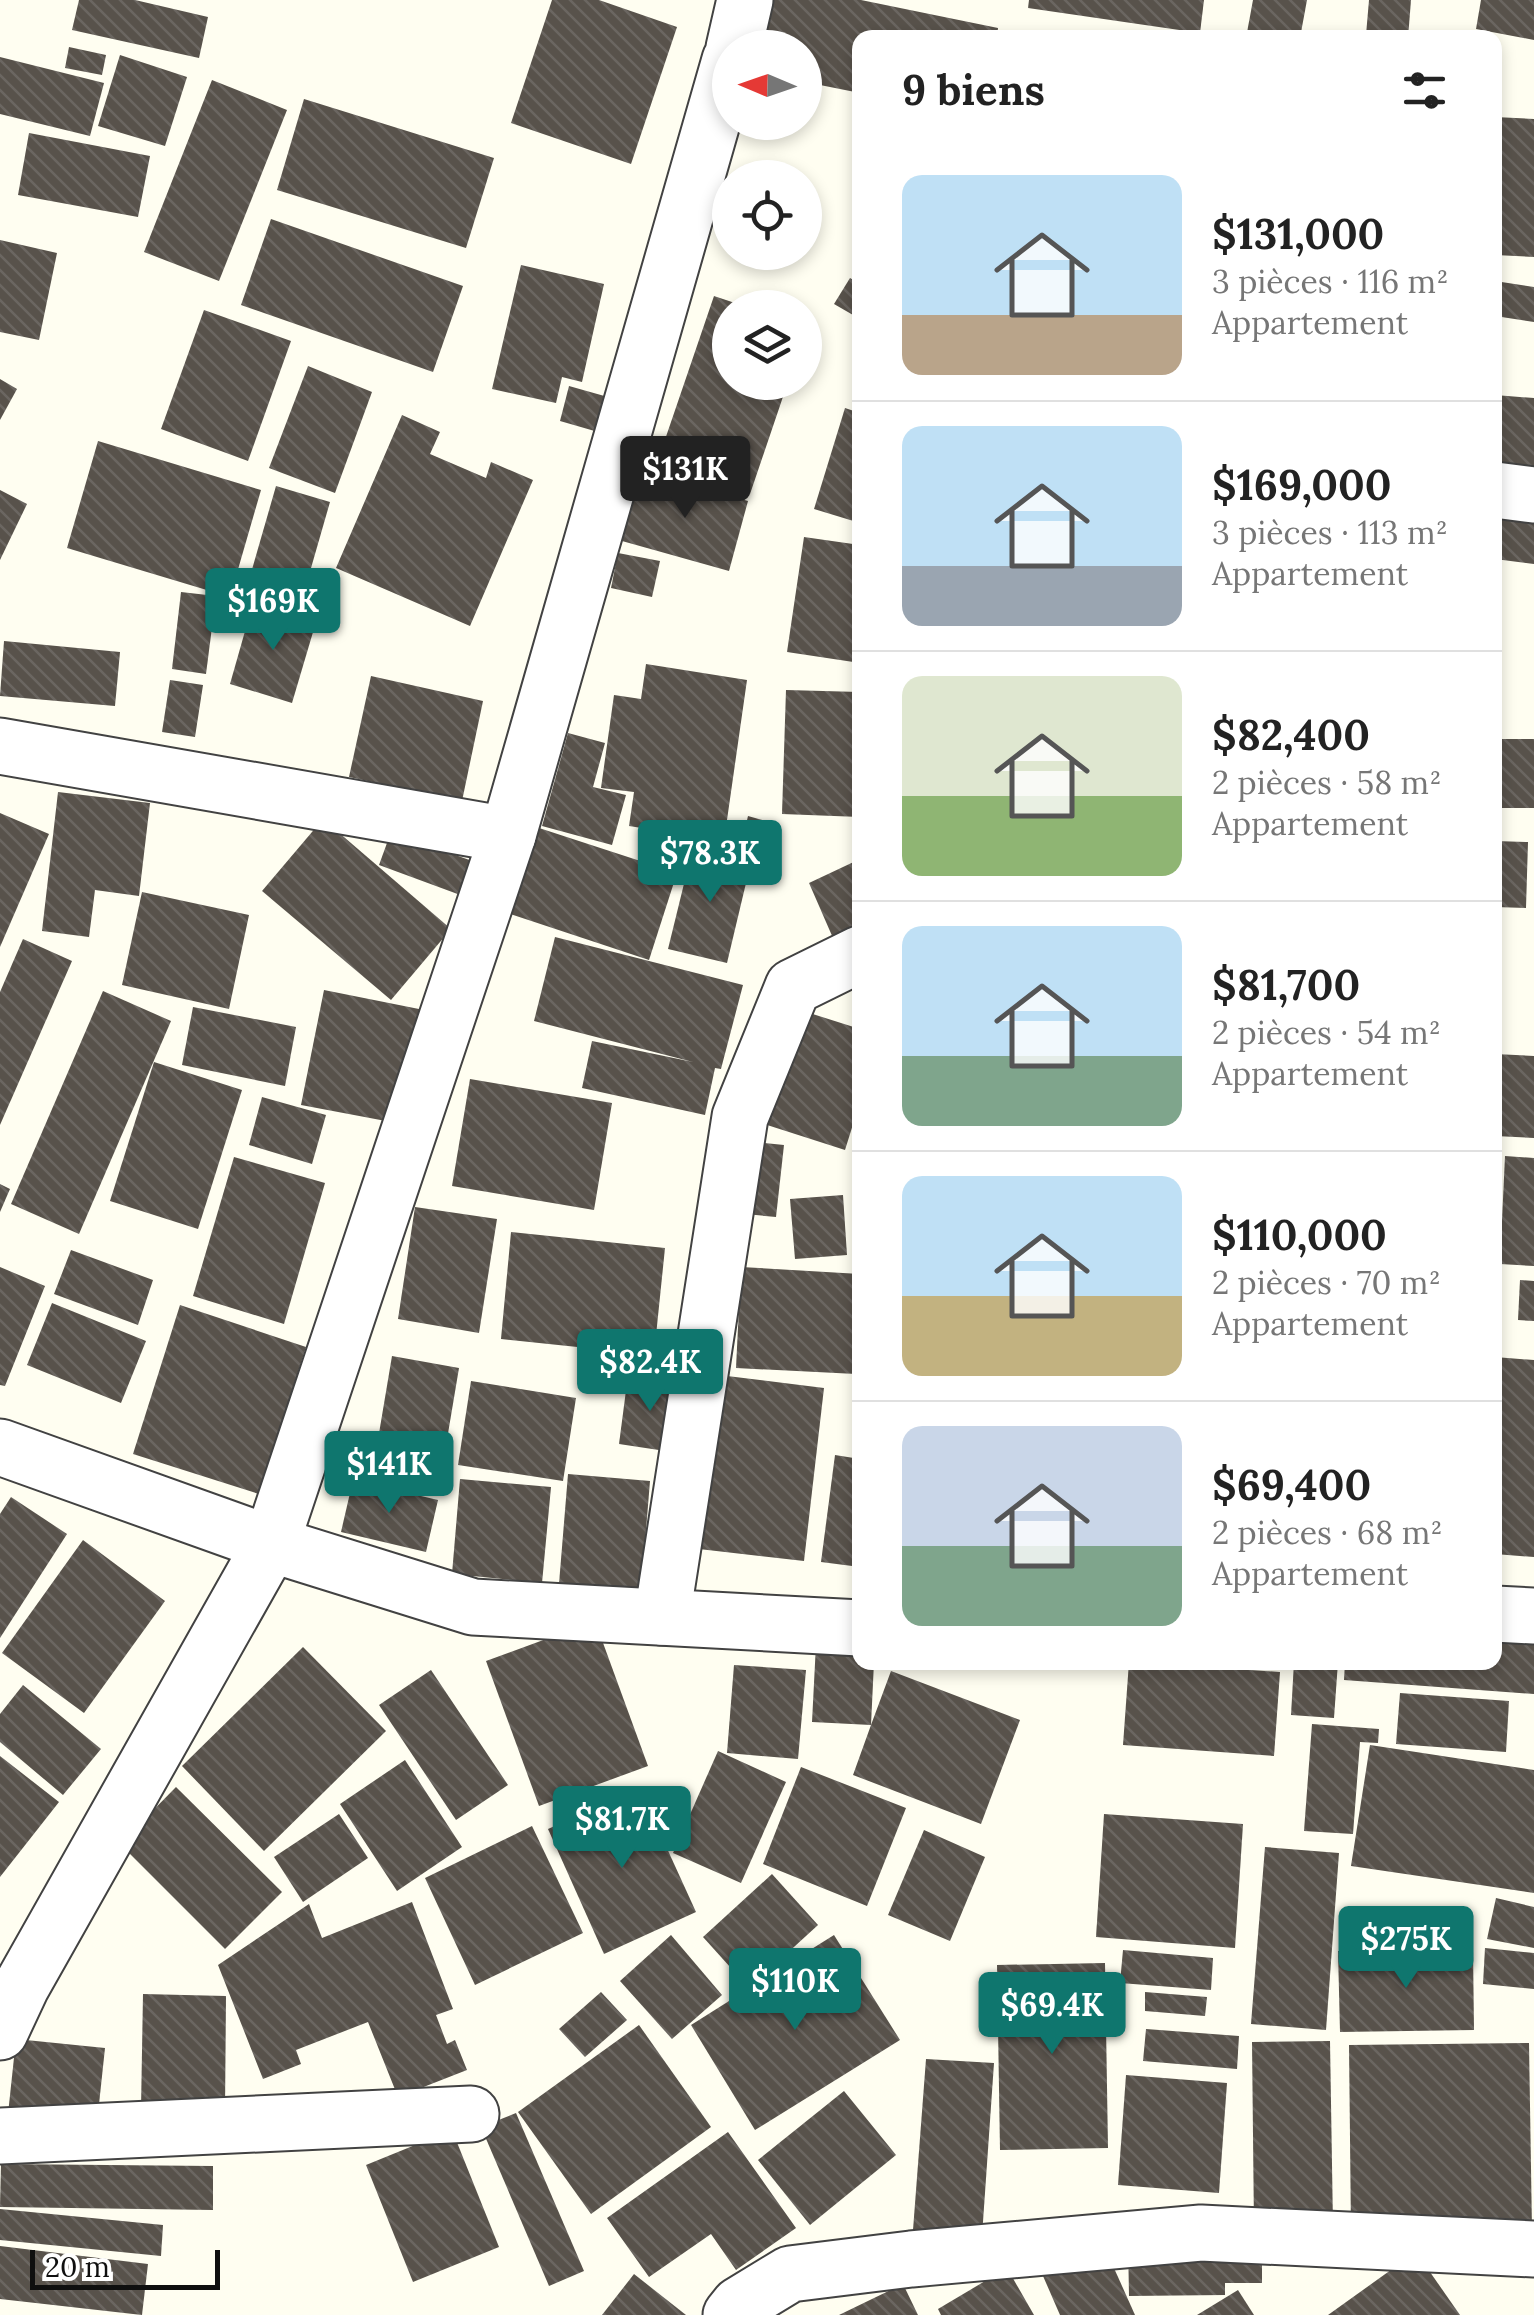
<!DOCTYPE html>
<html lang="fr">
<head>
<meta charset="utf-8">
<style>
  body { margin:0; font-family:Lora,serif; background:#f6f6f6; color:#222; height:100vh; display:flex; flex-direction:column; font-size:38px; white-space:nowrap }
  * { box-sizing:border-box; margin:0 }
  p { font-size:32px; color:#767676 }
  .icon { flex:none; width:55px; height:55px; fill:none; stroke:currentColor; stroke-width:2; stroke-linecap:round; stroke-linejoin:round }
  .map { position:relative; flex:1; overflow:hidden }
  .sheet { position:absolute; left:852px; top:30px; width:650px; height:1640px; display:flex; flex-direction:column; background:#fff; border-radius:20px; box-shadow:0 5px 15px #0003 }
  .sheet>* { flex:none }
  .needle { width:65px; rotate:272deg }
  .buttons { position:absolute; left:712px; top:30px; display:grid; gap:20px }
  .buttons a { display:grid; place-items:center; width:110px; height:110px; border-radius:50%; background:#fff; box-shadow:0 5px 15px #0003; font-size:50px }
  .scale { position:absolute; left:30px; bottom:25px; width:190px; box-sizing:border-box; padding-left:10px; border:5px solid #0f0f0f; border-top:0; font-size:28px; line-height:35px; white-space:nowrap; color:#0f0f0f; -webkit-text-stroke:8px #fff; paint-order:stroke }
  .price { position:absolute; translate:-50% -85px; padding:0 22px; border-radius:10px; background:#0f766e; color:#fff; font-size:32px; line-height:65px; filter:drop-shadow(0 2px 5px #0008) }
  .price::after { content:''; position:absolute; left:50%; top:60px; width:30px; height:22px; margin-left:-15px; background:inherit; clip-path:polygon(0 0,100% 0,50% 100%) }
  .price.active { background:#222; color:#fff }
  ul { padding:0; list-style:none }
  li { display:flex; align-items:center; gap:30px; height:250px; padding:0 50px }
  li+li { border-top:2px solid #e0e0e0 }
  li span { display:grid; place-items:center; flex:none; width:280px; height:200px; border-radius:20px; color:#555 }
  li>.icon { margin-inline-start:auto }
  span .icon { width:120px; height:120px; fill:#fffc; stroke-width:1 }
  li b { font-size:42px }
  h2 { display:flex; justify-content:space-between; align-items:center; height:120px; padding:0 50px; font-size:42px }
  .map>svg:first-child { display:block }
  .building { fill:url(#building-back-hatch) }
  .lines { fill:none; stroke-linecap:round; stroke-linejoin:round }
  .minor-casing { stroke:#424242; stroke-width:59 }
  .minor { stroke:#fff; stroke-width:55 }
</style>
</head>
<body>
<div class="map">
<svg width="1534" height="2315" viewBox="0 0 1534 2315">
  <defs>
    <pattern id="building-back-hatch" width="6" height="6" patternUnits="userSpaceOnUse" patternTransform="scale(2.5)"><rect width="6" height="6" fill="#58524b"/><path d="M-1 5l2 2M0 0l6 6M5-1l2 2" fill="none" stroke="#6b6661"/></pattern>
  </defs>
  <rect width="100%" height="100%" fill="#fffef1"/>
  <g class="building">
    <path d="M79,0H135L208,17L199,58L72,30Z"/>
    <path d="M552,0H599L677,27L631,164L511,123Z"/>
    <path d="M769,0H861L998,28L997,38H860V93L805,82V48H759Z"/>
    <path d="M1029,0H1204L1200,33L1028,8Z"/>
    <path d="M1253,0H1307L1300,38H1246Z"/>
    <path d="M1369,0H1411L1408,38L1366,35Z"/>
    <path d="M1481,0H1534V40L1476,29Z"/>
    <path d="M69,47L106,55L102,75L65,68Z"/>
    <path d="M120,55L187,77L165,146L98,126Z"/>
    <path d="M0,57L104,83L90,136L0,114Z"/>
    <path d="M212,80L287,110L219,281L144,252Z"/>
    <path d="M304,99L494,158L466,248L277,190Z"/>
    <path d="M1495,117L1534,119V257L1495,255Z"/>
    <path d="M29,133L150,156L138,217L18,195Z"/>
    <path d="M271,219L463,286L433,372L241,305Z"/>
    <path d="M0,240L57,253L39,340L0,332Z"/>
    <path d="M521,265L604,284L582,382L562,377L556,403L492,389Z"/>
    <path d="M850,278L860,284V319L834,304Z"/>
    <path d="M1495,281L1534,287V322L1495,316Z"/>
    <path d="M714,296L747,307L730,308V382H788L750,494L657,463Z"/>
    <path d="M204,310L291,341L248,461L161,429Z"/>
    <path d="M308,366L372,392L335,493L269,468Z"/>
    <path d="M0,379L17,389L0,420Z"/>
    <path d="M569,386L615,399L605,434L560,421Z"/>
    <path d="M1495,395L1534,398V474L1495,472Z"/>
    <path d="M845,408L860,413V523L814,509Z"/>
    <path d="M402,415L440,432L430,454L486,478L491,462L533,480L470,626L336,568Z"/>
    <path d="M98,441L261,490L230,597L67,548Z"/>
    <path d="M641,470L748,501L729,571L622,541Z"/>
    <path d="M276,486L330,502L305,589L251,573Z"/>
    <path d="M0,490L27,504L0,560Z"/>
    <path d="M1495,504L1534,509V564L1495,559Z"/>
    <path d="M804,537L860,545V663L787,652Z"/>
    <path d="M618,553L660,561L652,597L611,588Z"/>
    <path d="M181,592L216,596L206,674L172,669Z"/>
    <path d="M253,603L316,622L292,703L230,684Z"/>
    <path d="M4,641L120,652L115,706L0,696Z"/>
    <path d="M646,664L747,680L724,841L629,826L634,792L601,788L614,695L641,699Z"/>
    <path d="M371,676L483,701L462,801L349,777Z"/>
    <path d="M170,680L203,685L195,737L162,732Z"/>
    <path d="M786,690L860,692V817L782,814Z"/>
    <path d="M568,733L605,743L593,787L626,795L612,845L542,826Z"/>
    <rect x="1495" y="739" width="39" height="69"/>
    <path d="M58,792L150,803L139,896L95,890L89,937L42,931Z"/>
    <path d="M0,813L49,834L0,947Z"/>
    <path d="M748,816L780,825L772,861L739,854Z"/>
    <path d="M323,819L451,929L391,1000L262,891Z"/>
    <path d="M533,826L677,873L649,960L504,912Z"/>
    <path d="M391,832L475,862L463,896L379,865Z"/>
    <path d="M1495,841L1528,842L1526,908L1495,907Z"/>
    <path d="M693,847L751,862L727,963L668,949Z"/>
    <path d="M860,859V925L833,938L809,883Z"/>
    <path d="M142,892L249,915L229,1009L122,985Z"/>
    <path d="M555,937L743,985L721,1069L715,1068L705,1115L582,1088L592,1041L693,1062L534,1021Z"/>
    <path d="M23,939L72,961L0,1125V992Z"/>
    <path d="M324,990L429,1011L407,1125L301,1105Z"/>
    <path d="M103,991L171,1021L79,1234L11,1204Z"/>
    <path d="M193,1007L296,1027L285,1086L182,1065Z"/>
    <path d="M800,1010L860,1029V1102L845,1150L764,1124Z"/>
    <path d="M1495,1054L1534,1056V1138L1495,1136Z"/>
    <path d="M154,1062L242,1090L198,1229L110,1201Z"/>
    <path d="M470,1079L612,1103L594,1210L452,1186Z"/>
    <path d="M262,1097L326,1115L312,1164L249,1145Z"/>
    <path d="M753,1142L784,1145L776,1217L745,1214Z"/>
    <path d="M1505,1156L1534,1158V1266L1500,1264Z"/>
    <path d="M234,1157L325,1183L284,1324L193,1296Z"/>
    <path d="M0,1184L10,1189L0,1212Z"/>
    <path d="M843,1195L847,1255L795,1259L790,1199Z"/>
    <path d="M415,1207L497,1219L479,1333L398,1319Z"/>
    <path d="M511,1232L665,1248L654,1355L501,1339Z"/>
    <path d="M71,1250L153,1280L138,1325L54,1294Z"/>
    <path d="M0,1267L45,1286L5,1386L0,1385Z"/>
    <path d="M741,1267L860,1274L856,1374L736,1368Z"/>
    <path d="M1520,1280L1534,1281V1321L1518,1320Z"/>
    <path d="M52,1303L146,1341L121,1403L27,1365Z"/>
    <path d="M180,1305L306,1347L259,1494L133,1454Z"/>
    <path d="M392,1356L459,1368L439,1487L372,1475Z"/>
    <path d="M1495,1357L1534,1360V1557L1495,1554Z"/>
    <path d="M628,1375L680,1383L672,1452L619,1444Z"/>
    <path d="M719,1375L824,1388L804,1561L699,1549Z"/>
    <path d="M471,1381L576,1398L563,1481L458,1465Z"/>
    <path d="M835,1455L860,1459V1567L821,1562Z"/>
    <path d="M568,1474L650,1481L640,1604L558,1596Z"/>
    <path d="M460,1479L551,1487L542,1583L452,1574Z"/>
    <path d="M353,1480L438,1500L426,1552L341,1532Z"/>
    <path d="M11,1497L67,1534L0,1638V1514Z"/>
    <path d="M83,1540L165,1601L84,1713L2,1653Z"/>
    <path d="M595,1621L648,1766L539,1806L486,1661Z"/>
    <path d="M1495,1633L1534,1636V1694L1344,1680L1345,1662H1495Z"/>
    <path d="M816,1644L860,1645V1662H874L871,1725L891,1671L1020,1720L981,1824L853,1775L871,1725L812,1722Z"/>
    <path d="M303,1647L386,1731L264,1851L182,1766Z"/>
    <path d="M1129,1662L1280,1672L1274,1756L1123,1745Z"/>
    <path d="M1294,1662H1338L1334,1718L1291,1715Z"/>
    <path d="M734,1665L806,1670L798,1759L727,1753Z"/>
    <path d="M431,1670L508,1785L456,1820L379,1705Z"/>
    <path d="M23,1685L101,1749L63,1795L0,1742V1714Z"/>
    <path d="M1400,1693L1509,1701L1506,1752L1396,1744Z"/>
    <path d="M1312,1724L1379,1729L1378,1743L1360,1742L1353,1834L1304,1831Z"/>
    <path d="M1370,1745L1534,1770V1893L1351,1866Z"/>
    <path d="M718,1751L786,1782L741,1883L673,1853Z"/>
    <path d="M0,1756L59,1802L0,1877Z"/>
    <path d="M405,1760L462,1847L397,1891L340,1804Z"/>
    <path d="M801,1767L906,1808L867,1906L763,1864Z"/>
    <path d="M176,1787L282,1892L225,1949L120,1844Z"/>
    <path d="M639,1787L696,1912L604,1954L548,1829Z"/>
    <path d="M339,1814L368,1858L303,1902L274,1857Z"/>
    <path d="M1104,1814L1243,1824L1235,1948L1096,1937Z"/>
    <path d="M532,1826L583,1933L475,1985L425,1878Z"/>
    <path d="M924,1830L985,1857L950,1941L888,1915Z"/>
    <path d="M1265,1847L1339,1853L1326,2030L1251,2024Z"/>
    <path d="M772,1874L818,1925L749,1988L703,1937Z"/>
    <path d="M1496,1898L1534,1907V1948L1487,1939Z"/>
    <path d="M412,1902L453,2009L436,2015L447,2044L455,2040L467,2070L398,2097L368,2022L296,2050L301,2064L263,2079L218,1965L309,1904L322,1938Z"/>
    <path d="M671,1935L722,1995L672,2039L620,1981Z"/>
    <path d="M834,1935L900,2040L755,2130L691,2025Z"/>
    <path d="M1485,1948L1534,1953V1989L1483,1984Z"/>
    <path d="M1123,1950L1213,1958L1211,1990L1120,1983Z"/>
    <path d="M1473,1950L1474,2030L1340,2032L1338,1951Z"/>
    <path d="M1105,1963L1108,2148L1000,2150L997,1965Z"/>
    <path d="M601,1992L627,2020L585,2057L559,2029Z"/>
    <path d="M1145,1992L1207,1997L1205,2016L1145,2011Z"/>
    <path d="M143,1994L226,1996L225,2111L141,2109Z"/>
    <path d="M639,2025L711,2127L591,2214L518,2112Z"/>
    <path d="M1146,2029L1239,2036L1237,2069L1143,2061Z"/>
    <path d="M16,2039L105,2048L97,2123L8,2114Z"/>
    <path d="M1330,2041L1333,2226L1254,2228L1252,2042Z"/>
    <path d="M1529,2043L1532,2230L1351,2232L1349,2045Z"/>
    <path d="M926,2059L994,2063L982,2236L913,2230Z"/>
    <path d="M1126,2075L1227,2083L1219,2193L1118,2185Z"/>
    <path d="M844,2091L896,2155L810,2225L758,2160Z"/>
    <path d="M516,2113L584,2271L549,2286L481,2127Z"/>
    <path d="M452,2130L499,2247L413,2282L366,2165Z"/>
    <path d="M728,2132L796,2228L736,2270L711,2234L649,2277L607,2218Z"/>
    <path d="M1,2164L213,2166V2210L0,2207Z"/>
    <path d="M0,2209L163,2225L161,2256L0,2240Z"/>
    <path d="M1262,2239V2283H1225V2295L1129,2296L1128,2241Z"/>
    <path d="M0,2246L148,2264L142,2315L0,2299Z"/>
    <path d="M1105,2248L1135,2315H1060L1043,2276Z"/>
    <path d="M1416,2252L1460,2315H1328Z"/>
    <path d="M1007,2268L1034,2315H941L938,2309Z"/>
    <path d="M634,2274L686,2315H602Z"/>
    <path d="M903,2284L918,2315H839Z"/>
    <path d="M1238,2290L1254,2315H1197Z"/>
  </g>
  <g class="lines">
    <g class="minor-casing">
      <g id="minor">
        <path d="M734,48L745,0"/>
        <path d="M1495,490L1534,495"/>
        <path d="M0,746L508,835"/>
        <path d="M0,1447L271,1544L473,1607L860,1628"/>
        <path d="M1495,1614L1534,1616"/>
        <path d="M662,1617L740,1117L793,987L860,954"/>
        <path d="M0,2032L21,1987L271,1544L508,835L730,60"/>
        <path d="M0,2136L471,2114"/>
        <path d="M731,2315L739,2305L790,2274L911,2259L1201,2233L1534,2249"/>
      </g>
    </g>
    <use href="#minor" class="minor"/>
  </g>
</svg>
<div class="buttons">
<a><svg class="needle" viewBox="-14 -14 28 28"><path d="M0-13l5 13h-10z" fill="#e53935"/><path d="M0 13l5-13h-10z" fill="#767676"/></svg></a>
<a><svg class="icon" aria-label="locate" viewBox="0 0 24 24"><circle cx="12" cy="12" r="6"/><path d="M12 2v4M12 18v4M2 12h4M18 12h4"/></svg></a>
<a><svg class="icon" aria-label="layers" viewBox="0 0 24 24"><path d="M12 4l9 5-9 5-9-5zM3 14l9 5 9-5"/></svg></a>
</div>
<div class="scale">20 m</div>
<b class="price active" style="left:685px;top:521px">$131K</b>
<b class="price" style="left:273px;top:653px">$169K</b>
<b class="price" style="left:710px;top:905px">$78.3K</b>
<b class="price" style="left:650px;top:1414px">$82.4K</b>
<b class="price" style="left:389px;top:1516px">$141K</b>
<b class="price" style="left:622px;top:1871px">$81.7K</b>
<b class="price" style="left:1406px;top:1991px">$275K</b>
<b class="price" style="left:795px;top:2033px">$110K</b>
<b class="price" style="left:1052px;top:2057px">$69.4K</b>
<section class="sheet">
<h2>9 biens<svg class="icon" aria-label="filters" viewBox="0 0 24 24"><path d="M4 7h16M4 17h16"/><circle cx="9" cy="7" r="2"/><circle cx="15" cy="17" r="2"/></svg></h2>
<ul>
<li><span style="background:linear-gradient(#bfe0f5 70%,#b9a48a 0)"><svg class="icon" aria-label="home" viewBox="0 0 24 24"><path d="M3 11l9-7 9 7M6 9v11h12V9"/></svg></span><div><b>$131,000</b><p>3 pièces · 116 m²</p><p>Appartement</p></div></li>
<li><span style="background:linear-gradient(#bfe0f5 70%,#9aa5b1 0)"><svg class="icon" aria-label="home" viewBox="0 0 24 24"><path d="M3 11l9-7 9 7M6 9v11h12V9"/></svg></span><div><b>$169,000</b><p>3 pièces · 113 m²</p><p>Appartement</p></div></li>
<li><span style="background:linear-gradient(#dfe7d0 60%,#8fb573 0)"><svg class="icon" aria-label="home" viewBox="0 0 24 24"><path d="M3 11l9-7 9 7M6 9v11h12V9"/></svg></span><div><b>$82,400</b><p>2 pièces · 58 m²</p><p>Appartement</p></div></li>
<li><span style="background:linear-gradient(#bfe0f5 65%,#7fa58c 0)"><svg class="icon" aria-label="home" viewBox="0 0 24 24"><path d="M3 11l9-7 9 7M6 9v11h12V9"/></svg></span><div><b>$81,700</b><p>2 pièces · 54 m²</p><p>Appartement</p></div></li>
<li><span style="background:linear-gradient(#bfe0f5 60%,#c2b280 0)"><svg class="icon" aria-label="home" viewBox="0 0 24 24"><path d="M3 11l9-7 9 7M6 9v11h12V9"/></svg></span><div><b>$110,000</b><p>2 pièces · 70 m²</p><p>Appartement</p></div></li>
<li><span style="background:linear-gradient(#c9d6e8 60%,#7fa58c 0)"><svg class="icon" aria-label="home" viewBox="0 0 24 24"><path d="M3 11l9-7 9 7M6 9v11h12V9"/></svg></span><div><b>$69,400</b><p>2 pièces · 68 m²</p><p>Appartement</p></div></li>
</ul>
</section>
</div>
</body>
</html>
